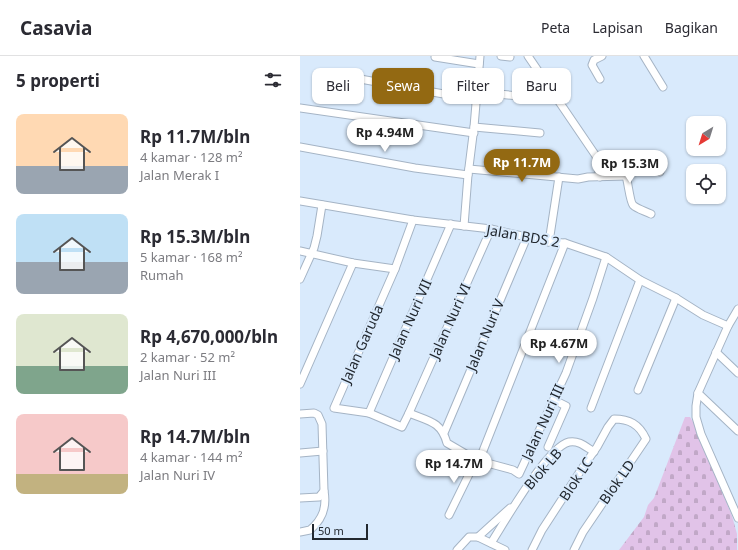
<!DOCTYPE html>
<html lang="id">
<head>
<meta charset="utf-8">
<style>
  body { margin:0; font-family:"Noto Sans",sans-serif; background:#f2f2f3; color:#2b2b33; height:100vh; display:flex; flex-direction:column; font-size:15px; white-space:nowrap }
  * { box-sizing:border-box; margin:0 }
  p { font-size:13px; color:#7c7c81 }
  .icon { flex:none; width:22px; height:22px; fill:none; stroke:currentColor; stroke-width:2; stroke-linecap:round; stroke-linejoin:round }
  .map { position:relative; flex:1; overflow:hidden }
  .panel { display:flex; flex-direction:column; background:#fff; width:300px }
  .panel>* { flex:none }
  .guide { position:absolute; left:12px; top:12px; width:366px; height:36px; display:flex; gap:8px }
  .needle { width:26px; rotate:218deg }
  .controls { position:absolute; left:386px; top:60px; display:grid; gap:8px }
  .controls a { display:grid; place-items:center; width:40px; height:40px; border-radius:8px; background:#fff; box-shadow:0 1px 3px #0004; font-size:20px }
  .scale { position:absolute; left:12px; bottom:10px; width:56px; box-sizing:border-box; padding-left:4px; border:2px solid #22282f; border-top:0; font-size:11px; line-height:14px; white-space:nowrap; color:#22282f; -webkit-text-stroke:3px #d9eafc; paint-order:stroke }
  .price { position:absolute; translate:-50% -34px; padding:0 9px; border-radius:14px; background:#fff; color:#222; font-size:13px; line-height:26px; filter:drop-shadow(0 1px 2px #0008) }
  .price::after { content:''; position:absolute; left:50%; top:24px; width:12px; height:9px; margin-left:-6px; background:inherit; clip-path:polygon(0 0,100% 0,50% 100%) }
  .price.on { background:#936912; color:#fff }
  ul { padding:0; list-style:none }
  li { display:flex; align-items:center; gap:12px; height:100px; padding:0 16px }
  li span { display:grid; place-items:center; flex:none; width:112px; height:80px; border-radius:8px; color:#555 }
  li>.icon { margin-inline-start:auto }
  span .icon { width:48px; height:48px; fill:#fffc; stroke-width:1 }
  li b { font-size:17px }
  h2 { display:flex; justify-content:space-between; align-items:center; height:48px; padding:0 16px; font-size:17px }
  .tag { padding:0 14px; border-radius:8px; background:#fff; box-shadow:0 1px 3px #0004; font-size:14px; line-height:36px }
  .tag.on { background:#936912; color:#fff }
  header { display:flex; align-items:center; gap:24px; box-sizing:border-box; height:56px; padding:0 20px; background:#fff; border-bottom:1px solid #e1e1e2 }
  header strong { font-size:19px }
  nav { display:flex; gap:22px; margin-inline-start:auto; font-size:14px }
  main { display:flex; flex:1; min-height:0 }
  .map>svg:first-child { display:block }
  .cemetery { fill:url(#cemetery-stones) }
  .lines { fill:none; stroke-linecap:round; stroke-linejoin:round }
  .minor-casing { stroke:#a5b4c5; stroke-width:9 }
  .minor { stroke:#fff; stroke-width:7 }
  .labels { text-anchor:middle; stroke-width:4; stroke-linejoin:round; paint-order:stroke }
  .street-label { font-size:14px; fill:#22282f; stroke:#d9eafc }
</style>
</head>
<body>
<header>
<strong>Casavia</strong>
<nav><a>Peta</a><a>Lapisan</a><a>Bagikan</a></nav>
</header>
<main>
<section class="panel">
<h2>5 properti<svg class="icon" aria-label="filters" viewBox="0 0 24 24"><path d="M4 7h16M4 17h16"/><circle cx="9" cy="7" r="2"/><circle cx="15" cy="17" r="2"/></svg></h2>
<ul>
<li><span style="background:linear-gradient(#ffd9b3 65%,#9aa5b1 0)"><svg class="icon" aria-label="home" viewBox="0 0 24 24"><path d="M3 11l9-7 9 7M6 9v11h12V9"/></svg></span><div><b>Rp 11.7M/bln</b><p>4 kamar · 128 m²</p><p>Jalan Merak I</p></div></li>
<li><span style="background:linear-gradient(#bfe0f5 60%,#9aa5b1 0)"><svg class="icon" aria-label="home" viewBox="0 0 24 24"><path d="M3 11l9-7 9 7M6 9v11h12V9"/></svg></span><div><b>Rp 15.3M/bln</b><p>5 kamar · 168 m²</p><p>Rumah</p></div></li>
<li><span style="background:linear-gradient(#dfe7d0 65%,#7fa58c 0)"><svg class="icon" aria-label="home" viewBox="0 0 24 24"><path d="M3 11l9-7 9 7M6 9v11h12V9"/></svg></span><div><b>Rp 4,670,000/bln</b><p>2 kamar · 52 m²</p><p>Jalan Nuri III</p></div></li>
<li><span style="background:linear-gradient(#f6c9c9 75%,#c2b280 0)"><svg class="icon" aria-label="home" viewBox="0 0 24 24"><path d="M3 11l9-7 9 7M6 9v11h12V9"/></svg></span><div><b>Rp 14.7M/bln</b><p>4 kamar · 144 m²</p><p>Jalan Nuri IV</p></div></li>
</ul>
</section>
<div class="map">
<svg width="438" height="494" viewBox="0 0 438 494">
  <defs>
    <pattern id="cemetery-stones" width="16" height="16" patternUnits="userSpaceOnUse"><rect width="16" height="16" fill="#e1c3e8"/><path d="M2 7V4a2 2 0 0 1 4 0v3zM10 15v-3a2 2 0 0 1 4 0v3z" fill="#c1a8c7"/></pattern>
  </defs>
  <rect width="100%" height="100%" fill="#d9eafc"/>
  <path class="cemetery" d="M385,361H390L395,369L432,460L437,478V494H319L344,461L348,449L354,442Z"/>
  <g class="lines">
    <g class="minor-casing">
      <g id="minor">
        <path d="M201,0L210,1"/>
        <path d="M228,0L296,100L300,121"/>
        <path d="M344,0L363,31"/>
        <path d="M135,1L179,8"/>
        <path d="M38,19L177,44"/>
        <path d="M300,23L292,9L294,4L302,0"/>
        <path d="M177,36L230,41"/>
        <path d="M0,52L174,77"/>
        <path d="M174,71L240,77"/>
        <path d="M0,91L115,112L168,119"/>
        <path d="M169,113L278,123L288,121L326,120C330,110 342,104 352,109C355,111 357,114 360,116"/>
        <path d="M326,120C328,126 330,146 333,149C337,153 345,155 351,158"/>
        <path d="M0,145L113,164L191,173L249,186L265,187L306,201L340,224L376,242L403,259L428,270"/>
        <path d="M113,164L95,213L34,352L69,357L102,371L109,357C128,365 141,365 147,387L176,404L213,414L219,418L266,317L293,242L306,201"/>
        <path d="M164,170L168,119L174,71L180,0"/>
        <path d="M249,186L259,121"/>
        <path d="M0,195L53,207L95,213"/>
        <path d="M0,223L14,192L17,180L22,149"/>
        <path d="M438,253L428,270L398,337L396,350V361L401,378L438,462"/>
        <path d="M416,296L438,317"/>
        <path d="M0,328L53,207"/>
        <path d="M338,334L376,242"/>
        <path d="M398,337L438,375"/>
        <path d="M291,352L340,224"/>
        <path d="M69,357L151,168"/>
        <path d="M109,357L191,173"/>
        <path d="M0,358L14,357L18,359L22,368L24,435L19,441L0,442"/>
        <path d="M144,377L227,181"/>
        <path d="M248,391L266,350L254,344"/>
        <path d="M0,397L23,395"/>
        <path d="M179,405L265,187"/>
        <path d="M149,459L176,404"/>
        <path d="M0,476L10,474C23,463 27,451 24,435"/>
        <path d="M178,481L210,452"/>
        <path d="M191,487C204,467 247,391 269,386C279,384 286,391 294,396"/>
        <path d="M157,494L169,481H178L205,494"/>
        <path d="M232,494L242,474L283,411L297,391L308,371L314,363C329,363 339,368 346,383L283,476L274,494"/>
      </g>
    </g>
    <use href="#minor" class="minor"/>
  </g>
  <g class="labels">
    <g class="street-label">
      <text transform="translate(223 180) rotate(10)" y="5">Jalan BDS 2</text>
      <text transform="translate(110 263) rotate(-66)" y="5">Jalan Nuri VII</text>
      <text transform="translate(150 265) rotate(-66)" y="5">Jalan Nuri VI</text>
      <text transform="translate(185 279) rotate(-67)" y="5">Jalan Nuri V</text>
      <text transform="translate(62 288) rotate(-66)" y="5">Jalan Garuda</text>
      <text transform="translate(243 366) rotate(-65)" y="5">Jalan Nuri III</text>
      <text transform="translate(243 413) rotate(-49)" y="5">Blok LB</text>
      <text transform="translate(276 423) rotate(-57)" y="5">Blok LC</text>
      <text transform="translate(317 426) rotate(-55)" y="5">Blok LD</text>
    </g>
  </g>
</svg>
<div class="controls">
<a><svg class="needle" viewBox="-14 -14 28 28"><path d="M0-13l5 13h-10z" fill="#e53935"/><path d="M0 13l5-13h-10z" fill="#7c7c81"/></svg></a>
<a><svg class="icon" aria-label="locate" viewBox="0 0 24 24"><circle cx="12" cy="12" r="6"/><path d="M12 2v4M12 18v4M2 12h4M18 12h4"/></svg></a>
</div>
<div class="scale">50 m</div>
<b class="price" style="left:85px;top:97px">Rp 4.94M</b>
<b class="price on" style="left:222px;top:127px">Rp 11.7M</b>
<b class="price" style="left:330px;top:128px">Rp 15.3M</b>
<b class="price" style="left:259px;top:308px">Rp 4.67M</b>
<b class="price" style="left:154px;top:428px">Rp 14.7M</b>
<div class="guide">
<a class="tag">Beli</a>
<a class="tag on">Sewa</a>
<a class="tag">Filter</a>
<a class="tag">Baru</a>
</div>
</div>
</main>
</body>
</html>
